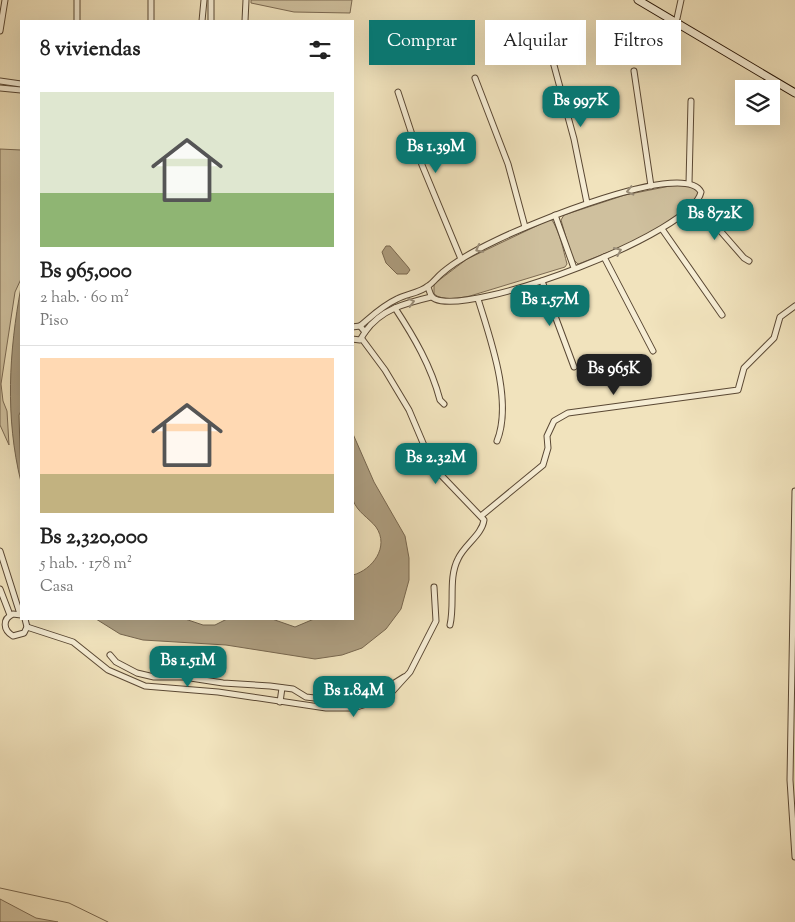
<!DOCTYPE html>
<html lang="es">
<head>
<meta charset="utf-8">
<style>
  body { margin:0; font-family:"Sorts Mill Goudy",serif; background:#f6f6f6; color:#222; height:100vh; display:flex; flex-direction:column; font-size:19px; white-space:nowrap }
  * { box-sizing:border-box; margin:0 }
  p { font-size:16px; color:#767676 }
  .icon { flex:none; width:28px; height:28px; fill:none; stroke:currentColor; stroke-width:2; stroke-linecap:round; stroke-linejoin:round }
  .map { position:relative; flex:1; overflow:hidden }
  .side { position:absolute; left:20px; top:20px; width:334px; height:600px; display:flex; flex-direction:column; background:#fff; border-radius:0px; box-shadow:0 5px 20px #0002 }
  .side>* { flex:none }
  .guide { position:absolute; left:369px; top:20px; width:351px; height:45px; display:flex; gap:10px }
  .controls { position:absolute; left:735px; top:80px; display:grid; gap:10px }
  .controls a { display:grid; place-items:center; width:45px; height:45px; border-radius:0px; background:#fff; box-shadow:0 5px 20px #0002; font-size:25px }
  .price { position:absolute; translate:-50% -42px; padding:0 11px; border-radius:10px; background:#0f766e; color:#fff; font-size:16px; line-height:32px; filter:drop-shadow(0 1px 2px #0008) }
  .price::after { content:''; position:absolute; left:50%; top:30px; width:15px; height:11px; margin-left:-8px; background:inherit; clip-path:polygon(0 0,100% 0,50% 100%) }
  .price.selected { background:#222; color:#fff }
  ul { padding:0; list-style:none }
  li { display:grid; align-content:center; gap:10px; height:265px; padding:0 20px }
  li+li { border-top:1px solid #e0e0e0 }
  li span { display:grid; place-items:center; height:155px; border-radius:0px; color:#555 }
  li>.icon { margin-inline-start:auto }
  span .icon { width:90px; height:90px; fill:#fffc; stroke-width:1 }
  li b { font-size:21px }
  h2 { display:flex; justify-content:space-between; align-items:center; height:60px; padding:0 20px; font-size:21px }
  .tag { padding:0 18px; border-radius:0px; background:#fff; box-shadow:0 5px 20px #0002; font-size:18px; line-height:45px }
  .tag.selected { background:#0f766e; color:#fff }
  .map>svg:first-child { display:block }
  .green { fill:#cfc09e; stroke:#7c6a52 }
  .water { fill:#ad9d7f; stroke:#78674f }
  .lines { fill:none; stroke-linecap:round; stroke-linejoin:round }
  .stream { stroke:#78674f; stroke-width:1 }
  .street-casing { stroke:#5a4834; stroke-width:7 }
  .secondary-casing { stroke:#281506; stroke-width:9 }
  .street { stroke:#f6edd4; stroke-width:5 }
  .secondary { stroke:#f6edd4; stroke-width:7 }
  .oneway { stroke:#998c77 }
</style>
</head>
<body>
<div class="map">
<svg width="795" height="922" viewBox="0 0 795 922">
  <rect width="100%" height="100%" fill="#f1e3bd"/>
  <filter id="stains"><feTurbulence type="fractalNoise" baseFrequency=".004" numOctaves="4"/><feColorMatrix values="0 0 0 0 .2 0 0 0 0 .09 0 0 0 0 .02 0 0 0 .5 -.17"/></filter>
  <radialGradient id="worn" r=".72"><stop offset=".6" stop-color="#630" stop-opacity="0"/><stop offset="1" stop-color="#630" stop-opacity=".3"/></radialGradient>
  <g class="green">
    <path d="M251,0H352L350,13L294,12L251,3Z"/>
    <path d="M0,149L21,150V279L15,292L1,384L3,401L7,411L9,445L0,425Z"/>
    <path d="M675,185H691L698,191V195C676,228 616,249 581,263L578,264L572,258L561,220L564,215L625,195Z"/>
    <path d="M549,220H552C560,233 563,249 567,264L565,267L470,296C460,298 442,301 434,294V284L467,259Z"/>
    <path d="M0,899L36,918L58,922H0Z"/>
  </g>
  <g class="water">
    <path d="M386,246H390L408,267L410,270L407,274H397L386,263L382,252Z"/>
    <path d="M21,287V411L19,415L21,482C5,417 9,352 21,287Z"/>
    <path d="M353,434L374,482L405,536L409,558V580L401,609L386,629L362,648L342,655L315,659L226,645L143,640L120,634L96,619H185L203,625H215L227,619H272L295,627L314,619H352L353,575C372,570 390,547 376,527C369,518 357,512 353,500C349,490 352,448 353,434Z"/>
  </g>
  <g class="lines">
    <path class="stream" d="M0,888L69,903L108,922"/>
    <g class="street-casing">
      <g id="street">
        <path d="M151,0V21"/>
        <path d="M211,0V21"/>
        <path d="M77,21V0"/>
        <path d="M202,21L204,0"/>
        <path d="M245,21L246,0"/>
        <path d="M676,23L681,0"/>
        <path d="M0,31L5,0"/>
        <path d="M552,58L574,139L587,203"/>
        <path d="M634,71L651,186"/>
        <path d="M475,78L508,164L525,227"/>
        <path d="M0,81L21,84"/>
        <path d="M0,88L21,90"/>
        <path d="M398,92L422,165L461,259"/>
        <path d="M689,183L691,101"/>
        <path d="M696,203L744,258L749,261"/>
        <path d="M555,215L574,268"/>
        <path d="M662,229L722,315"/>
        <path d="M604,257L653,351"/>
        <path d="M542,281L574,367"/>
        <path d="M478,299C490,338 513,401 497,441"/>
        <path d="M395,308C414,337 431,366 440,400L444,404"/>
        <path d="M360,326C372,316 382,306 397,299C406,294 420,293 428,286C433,283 437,277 442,273C458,259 478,249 497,240C525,226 684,159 701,192C693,233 473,316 435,299C430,297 430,292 428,287"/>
        <path d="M352,327L360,326L365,332L360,340L352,339"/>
        <path d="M365,332C381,309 406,303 431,297"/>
        <path d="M362,339L385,370L409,410L426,450L439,473L484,520C482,535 464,545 458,559C448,578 455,604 450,625"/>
        <path d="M795,491L790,780L795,857"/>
        <path d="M481,516L543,465L548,448L547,436L554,421L568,413L738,390L744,368L774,338L780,317L795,306"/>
        <path d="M0,551L20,614"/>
        <path d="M0,589L10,615"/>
        <path d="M21,615L13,614C2,619 3,630 13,636L24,633L27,627L25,619"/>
        <path d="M27,627L73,642L108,670L145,686L218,692L326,708H353L377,701L391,693L410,672L436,621L434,587"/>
        <path d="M110,655L116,662L137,673L154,677H184L223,683L270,686L293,689L306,697L323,699L363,697L380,692L404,677"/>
        <path d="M280,702L282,688"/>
      </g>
    </g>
    <g class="secondary-casing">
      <path id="secondary" d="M638,0L795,93"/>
    </g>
    <use href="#street" class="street"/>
    <use href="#secondary" class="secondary"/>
  </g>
  <defs><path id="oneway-chevron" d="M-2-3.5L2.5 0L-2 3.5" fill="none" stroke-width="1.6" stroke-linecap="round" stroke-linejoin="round" transform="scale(1.25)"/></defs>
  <g class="oneway">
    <use href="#oneway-chevron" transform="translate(630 191) rotate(167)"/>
    <use href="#oneway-chevron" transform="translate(479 249) rotate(152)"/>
    <use href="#oneway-chevron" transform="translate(618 251) rotate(-24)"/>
    <use href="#oneway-chevron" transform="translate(411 302) rotate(-15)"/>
  </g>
  <rect width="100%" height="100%" filter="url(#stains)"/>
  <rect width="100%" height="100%" fill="url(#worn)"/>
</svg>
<div class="controls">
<a><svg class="icon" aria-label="layers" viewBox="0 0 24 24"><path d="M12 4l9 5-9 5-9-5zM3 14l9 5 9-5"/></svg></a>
</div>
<b class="price" style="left:581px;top:128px">Bs 997K</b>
<b class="price" style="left:436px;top:174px">Bs 1.39M</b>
<b class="price" style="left:715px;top:241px">Bs 872K</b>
<b class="price" style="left:550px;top:327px">Bs 1.57M</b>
<b class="price selected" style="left:614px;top:396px">Bs 965K</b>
<b class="price" style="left:436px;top:485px">Bs 2.32M</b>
<b class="price" style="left:188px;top:688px">Bs 1.51M</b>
<b class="price" style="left:354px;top:718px">Bs 1.84M</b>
<div class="guide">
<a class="tag selected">Comprar</a>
<a class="tag">Alquilar</a>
<a class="tag">Filtros</a>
</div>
<section class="side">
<h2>8 viviendas<svg class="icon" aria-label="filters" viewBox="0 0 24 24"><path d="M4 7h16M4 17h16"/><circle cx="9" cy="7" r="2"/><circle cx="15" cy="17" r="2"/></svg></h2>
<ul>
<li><span style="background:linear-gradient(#dfe7d0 65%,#8fb573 0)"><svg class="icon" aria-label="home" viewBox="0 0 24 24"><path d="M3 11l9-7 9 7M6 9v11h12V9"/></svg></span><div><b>Bs 965,000</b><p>2 hab. · 60 m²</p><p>Piso</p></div></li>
<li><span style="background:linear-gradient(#ffd9b3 75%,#c2b280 0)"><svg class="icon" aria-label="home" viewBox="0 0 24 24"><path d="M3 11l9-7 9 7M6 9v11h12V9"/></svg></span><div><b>Bs 2,320,000</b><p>5 hab. · 178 m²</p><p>Casa</p></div></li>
</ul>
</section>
</div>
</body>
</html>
